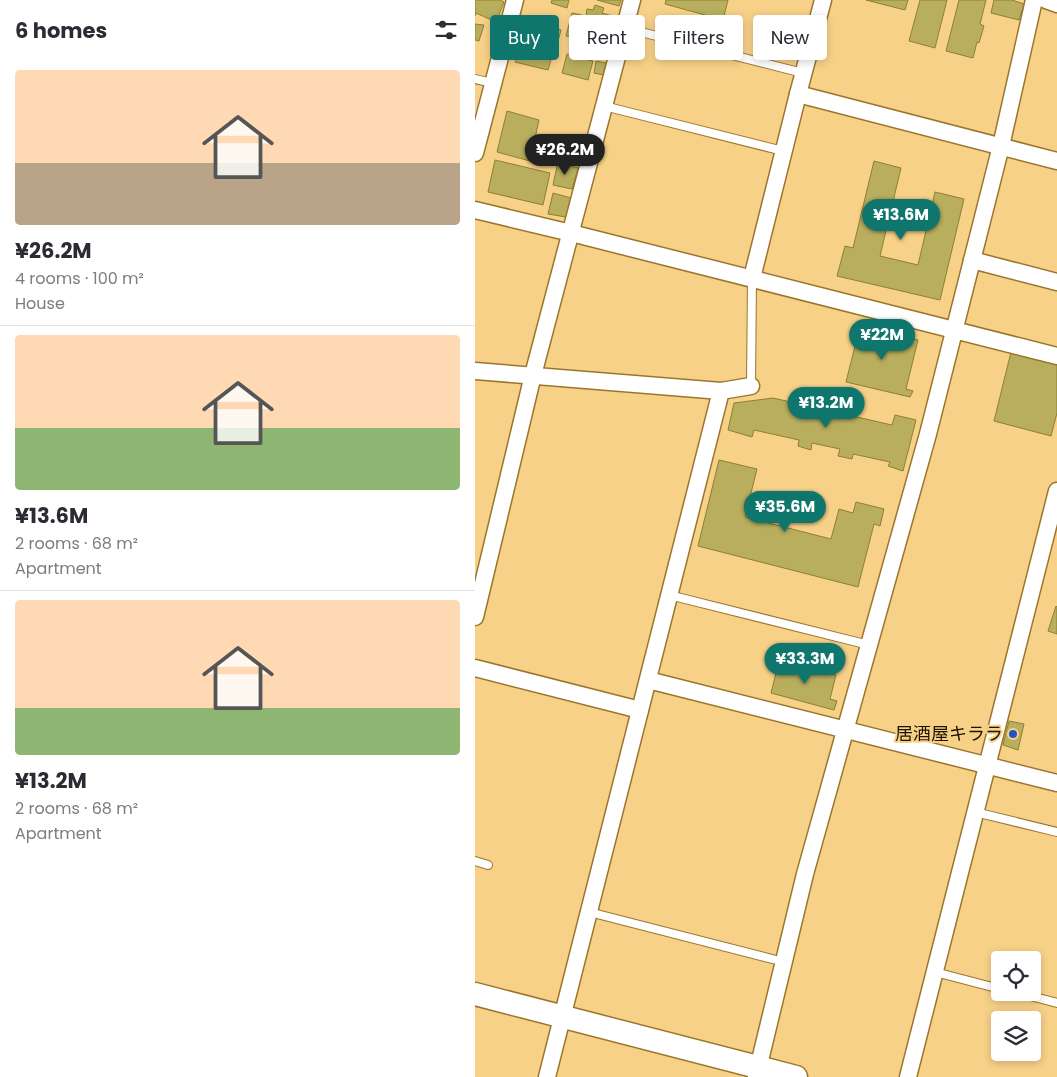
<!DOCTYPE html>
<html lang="en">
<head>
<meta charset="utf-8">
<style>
  body { margin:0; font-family:Poppins,"Noto Sans JP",sans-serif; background:#f2f2f3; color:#2b2b33; height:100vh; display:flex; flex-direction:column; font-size:19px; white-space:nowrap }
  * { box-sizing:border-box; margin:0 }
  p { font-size:16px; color:#7c7c81 }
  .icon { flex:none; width:28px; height:28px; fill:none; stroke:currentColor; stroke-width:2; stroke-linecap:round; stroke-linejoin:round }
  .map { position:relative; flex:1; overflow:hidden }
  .sheet { display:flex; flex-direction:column; background:#fff; width:475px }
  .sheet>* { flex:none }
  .banner { position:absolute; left:15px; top:15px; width:475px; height:45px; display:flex; gap:10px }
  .buttons { position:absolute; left:516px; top:951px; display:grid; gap:10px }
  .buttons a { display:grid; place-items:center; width:50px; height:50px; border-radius:5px; background:#fff; box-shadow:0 2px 8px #0003; font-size:25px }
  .price { position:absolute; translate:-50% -42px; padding:0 11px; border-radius:18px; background:#0f766e; color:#fff; font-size:16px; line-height:32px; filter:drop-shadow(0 1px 2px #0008) }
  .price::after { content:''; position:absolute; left:50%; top:30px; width:15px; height:11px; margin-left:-8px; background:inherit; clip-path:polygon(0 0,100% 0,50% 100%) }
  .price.current { background:#222; color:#fff }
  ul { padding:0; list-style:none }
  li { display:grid; align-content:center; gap:10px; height:265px; padding:0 15px }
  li+li { border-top:1px solid #e1e1e2 }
  li span { display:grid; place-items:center; height:155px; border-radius:5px; color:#555 }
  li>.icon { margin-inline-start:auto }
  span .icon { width:90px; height:90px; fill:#fffc; stroke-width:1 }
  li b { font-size:21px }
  h2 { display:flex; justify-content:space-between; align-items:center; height:60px; padding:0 15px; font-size:21px }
  .tag { padding:0 18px; border-radius:5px; background:#fff; box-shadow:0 2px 8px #0003; font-size:18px; line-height:45px }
  .tag.current { background:#0f766e; color:#fff }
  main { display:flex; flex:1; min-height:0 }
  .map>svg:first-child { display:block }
  .building { fill:#b8ae5d; stroke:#8b8131 }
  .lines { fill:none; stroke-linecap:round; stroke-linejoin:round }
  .lane-casing { stroke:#9a762b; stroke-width:10 }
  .street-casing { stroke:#9a762b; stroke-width:19 }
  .secondary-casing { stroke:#9a762b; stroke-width:25 }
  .lane { stroke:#fff; stroke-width:8 }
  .street { stroke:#fff; stroke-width:16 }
  .secondary { stroke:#fff; stroke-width:22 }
  .poi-dot { fill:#1f55c2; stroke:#f8d188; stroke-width:2 }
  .labels { text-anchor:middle; stroke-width:4; stroke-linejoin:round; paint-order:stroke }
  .poi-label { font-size:18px; fill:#1e1300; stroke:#f8d188; text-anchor:end }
</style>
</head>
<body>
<main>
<section class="sheet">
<h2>6 homes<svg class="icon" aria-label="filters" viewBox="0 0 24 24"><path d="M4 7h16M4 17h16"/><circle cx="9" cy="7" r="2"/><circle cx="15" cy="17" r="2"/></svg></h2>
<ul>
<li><span style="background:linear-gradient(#ffd9b3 60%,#b9a48a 0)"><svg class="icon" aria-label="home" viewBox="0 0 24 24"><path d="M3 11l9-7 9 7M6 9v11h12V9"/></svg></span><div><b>¥26.2M</b><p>4 rooms · 100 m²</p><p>House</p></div></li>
<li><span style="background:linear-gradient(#ffd9b3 60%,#8fb573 0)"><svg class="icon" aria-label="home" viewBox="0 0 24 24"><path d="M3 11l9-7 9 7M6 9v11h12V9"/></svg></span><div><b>¥13.6M</b><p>2 rooms · 68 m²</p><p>Apartment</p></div></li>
<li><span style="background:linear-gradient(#ffd9b3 70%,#8fb573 0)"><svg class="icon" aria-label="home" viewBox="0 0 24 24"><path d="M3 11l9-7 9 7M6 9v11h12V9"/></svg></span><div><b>¥13.2M</b><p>2 rooms · 68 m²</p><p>Apartment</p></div></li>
</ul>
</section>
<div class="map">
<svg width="582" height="1077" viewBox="0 0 582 1077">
  <rect width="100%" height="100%" fill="#f8d188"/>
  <g class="building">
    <path d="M0,0H25L29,2L21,22L1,13L0,16Z"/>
    <path d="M77,0H94L92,8L76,3Z"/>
    <path d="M122,0H146L144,6Z"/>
    <path d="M191,0H253L248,20L190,4Z"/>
    <path d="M391,0H433L430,10Z"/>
    <path d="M445,0H472L460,48L434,41Z"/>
    <path d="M484,0H511L505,24L509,26L504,43L502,42L498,58L471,51Z"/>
    <path d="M519,0H537L549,4L544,20L516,13Z"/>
    <path d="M120,5L129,8L127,13L141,17L132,55L110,49L111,41L91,36L97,13L111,16L112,9L118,10Z"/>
    <path d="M0,24L9,25L4,41L0,40Z"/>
    <path d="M75,26L86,30L82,45L71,42Z"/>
    <path d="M43,40L79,49L73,70L40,62L43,50H40Z"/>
    <path d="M92,54L118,61L113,80L87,73Z"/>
    <path d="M121,61L131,63L128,75L119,73Z"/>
    <path d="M32,111L64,120L55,161L22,152Z"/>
    <path d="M20,160L75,173L68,205L13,192Z"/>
    <path d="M399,161L426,168L405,256L443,265L460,192L489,199L465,300L362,276L370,246L378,248Z"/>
    <path d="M83,162L103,168L97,189L78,185Z"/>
    <path d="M78,193L96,198L91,217L73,214Z"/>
    <path d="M385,326L443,340L431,389L438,391L435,397L371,382Z"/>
    <path d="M536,352L582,363V413L576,436L519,421Z"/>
    <path d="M298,398L417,425L420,415L441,420L428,471L413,466L415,462L378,454L377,459L363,456L365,449L337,443L336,450L323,446L324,440L279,430L277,437L253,430L259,403Z"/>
    <path d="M244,460L282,469L270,517L356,539L364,509L378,513L381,502L409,509L405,526L399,524L383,587L223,546Z"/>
    <path d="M581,606L582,607V634L573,631Z"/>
    <path d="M304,661L361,675L355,699L362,701L359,710L296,693Z"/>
    <path d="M534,721L549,724L543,750L528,745Z"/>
  </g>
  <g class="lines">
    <g class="lane-casing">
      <g id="lane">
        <path d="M150,28L328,73"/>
        <path d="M0,79L17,83"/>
        <path d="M129,106L308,151"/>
        <path d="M276,386L277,278"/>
        <path d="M194,595L394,645"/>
        <path d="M500,812L582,832"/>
        <path d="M0,861L13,865"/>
        <path d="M114,912L309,962"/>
        <path d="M460,972L525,989"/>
        <path d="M541,992L582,1003"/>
      </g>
    </g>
    <g class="street-casing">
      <g id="street">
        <path d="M571,0L582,4"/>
        <path d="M323,94L582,161"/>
        <path d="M0,153L40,0"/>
        <path d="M0,210L96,233L582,356"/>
        <path d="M497,260L582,282"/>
        <path d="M277,278L323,94L348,0"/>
        <path d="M0,371L246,391L276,386"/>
        <path d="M0,617L58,375L157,0"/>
        <path d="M0,668L165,710"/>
        <path d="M173,680L582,783"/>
        <path d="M72,1077L246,391"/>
        <path d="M281,1077L330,874L453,434L526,146L559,0"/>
        <path d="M433,1077L582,491"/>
      </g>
    </g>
    <g class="secondary-casing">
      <path id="secondary" d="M0,994L321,1077"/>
    </g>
    <use href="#lane" class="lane"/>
    <use href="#street" class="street"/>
    <use href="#secondary" class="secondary"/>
  </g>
  <circle class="poi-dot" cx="538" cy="734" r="5"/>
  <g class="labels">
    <g class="poi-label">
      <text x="528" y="740">居酒屋キララ</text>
    </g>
  </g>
</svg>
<div class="buttons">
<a><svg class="icon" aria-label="locate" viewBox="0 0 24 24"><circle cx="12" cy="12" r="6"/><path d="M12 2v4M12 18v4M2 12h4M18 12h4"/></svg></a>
<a><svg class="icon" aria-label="layers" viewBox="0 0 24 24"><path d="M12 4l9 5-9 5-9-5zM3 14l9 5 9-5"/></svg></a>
</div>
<b class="price current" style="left:90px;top:176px">¥26.2M</b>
<b class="price" style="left:426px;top:241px">¥13.6M</b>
<b class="price" style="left:407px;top:361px">¥22M</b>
<b class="price" style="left:351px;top:429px">¥13.2M</b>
<b class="price" style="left:310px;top:533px">¥35.6M</b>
<b class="price" style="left:330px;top:685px">¥33.3M</b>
<div class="banner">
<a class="tag current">Buy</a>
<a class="tag">Rent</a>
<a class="tag">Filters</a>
<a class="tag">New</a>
</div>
</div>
</main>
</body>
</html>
